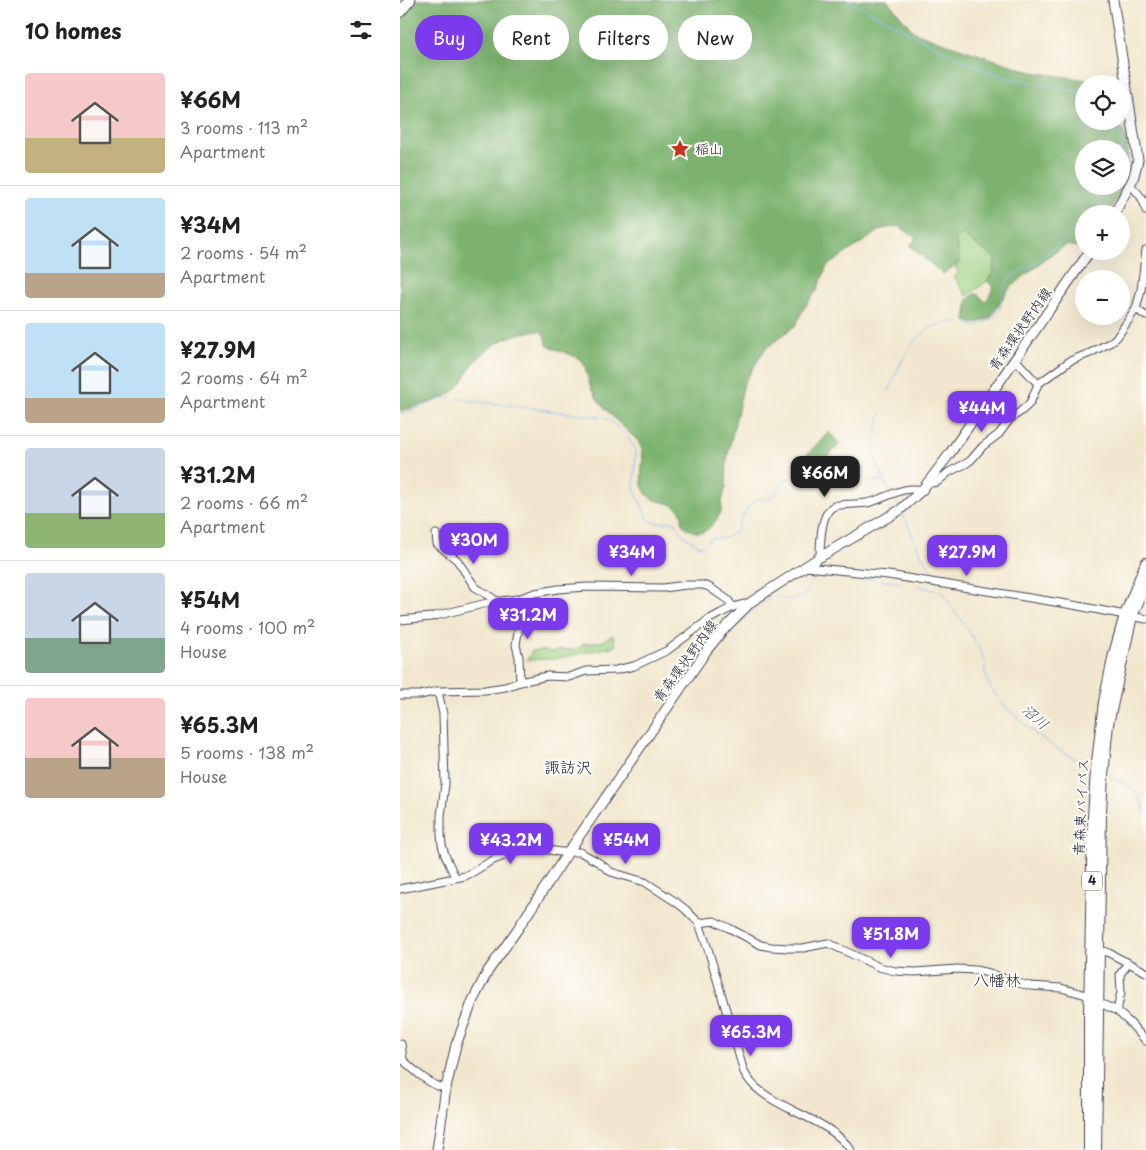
<!DOCTYPE html>
<html lang="en">
<head>
<meta charset="utf-8">
<style>
  body { margin:0; font-family:"Playpen Sans","Klee One",sans-serif; background:#f6f6f6; color:#222; height:100vh; display:flex; flex-direction:column; font-size:19px; white-space:nowrap }
  * { box-sizing:border-box; margin:0 }
  p { font-size:16px; color:#767676 }
  .icon { flex:none; width:28px; height:28px; fill:none; stroke:currentColor; stroke-width:2; stroke-linecap:round; stroke-linejoin:round }
  .map { position:relative; flex:1; overflow:hidden }
  .details { display:flex; flex-direction:column; background:#fff; width:400px }
  .details>* { flex:none }
  .banner { position:absolute; left:15px; top:15px; width:475px; height:45px; display:flex; gap:10px }
  .fabs { position:absolute; left:675px; top:75px; display:grid; gap:10px }
  .fabs a { display:grid; place-items:center; width:55px; height:55px; border-radius:50%; background:#fff; box-shadow:0 5px 20px #0002; font-size:25px }
  .price { position:absolute; translate:-50% -42px; padding:0 11px; border-radius:10px; background:#7c3aed; color:#fff; font-size:16px; line-height:32px; filter:drop-shadow(0 1px 2px #0008) }
  .price::after { content:''; position:absolute; left:50%; top:30px; width:15px; height:11px; margin-left:-8px; background:inherit; clip-path:polygon(0 0,100% 0,50% 100%) }
  .price.on { background:#222; color:#fff }
  ul { padding:0; list-style:none }
  li { display:flex; align-items:center; gap:15px; height:125px; padding:0 25px }
  li+li { border-top:1px solid #e0e0e0 }
  li span { display:grid; place-items:center; flex:none; width:140px; height:100px; border-radius:5px; color:#555 }
  li>.icon { margin-inline-start:auto }
  span .icon { width:60px; height:60px; fill:#fffc; stroke-width:1 }
  li b { font-size:21px }
  h2 { display:flex; justify-content:space-between; align-items:center; height:60px; padding:0 25px; font-size:21px }
  .chip { padding:0 18px; border-radius:22px; background:#fff; box-shadow:0 5px 20px #0002; font-size:18px; line-height:45px }
  .chip.on { background:#7c3aed; color:#fff }
  main { display:flex; flex:1; min-height:0 }
  .map>svg:first-child { display:block }
  .green { fill:#9bd080; stroke:#5e795e }
  .forest { fill:#7cb26e; stroke:#4f6a54; fill-rule:evenodd }
  .lines { fill:none; stroke-linecap:round; stroke-linejoin:round }
  .stream { stroke:#84b8f2; stroke-width:1 }
  .minor-casing { stroke:#414051; stroke-width:9 }
  .major-casing { stroke:#414051; stroke-width:11 }
  .highway-casing { stroke:#414051; stroke-width:12 }
  .minor { stroke:#fff; stroke-width:7 }
  .major { stroke:#fff; stroke-width:9 }
  .highway { stroke:#fff; stroke-width:10 }
  .labels { text-anchor:middle; stroke-width:4; stroke-linejoin:round; paint-order:stroke }
  .shield { fill:#fdfcf7; stroke:#646373; stroke-width:1 }
  .shield-label { font-size:12px; font-weight:bold; fill:#22223b }
  .poi-label { font-size:14px; fill:#22223b; stroke:#fdfcf7; text-anchor:start }
  .street-label { font-size:14px; fill:#22223b; stroke:#fdfcf7 }
  .water-label { font-size:15px; font-style:italic; fill:#44567b; stroke:#fdfcf7 }
  .quarter-label { font-size:16px; fill:#22223b; stroke:#fdfcf7 }
</style>
</head>
<body>
<main>
<section class="details">
<h2>10 homes<svg class="icon" aria-label="filters" viewBox="0 0 24 24"><path d="M4 7h16M4 17h16"/><circle cx="9" cy="7" r="2"/><circle cx="15" cy="17" r="2"/></svg></h2>
<ul>
<li><span style="background:linear-gradient(#f6c9c9 65%,#c2b280 0)"><svg class="icon" aria-label="home" viewBox="0 0 24 24"><path d="M3 11l9-7 9 7M6 9v11h12V9"/></svg></span><div><b>¥66M</b><p>3 rooms · 113 m²</p><p>Apartment</p></div></li>
<li><span style="background:linear-gradient(#bfe0f5 75%,#b9a48a 0)"><svg class="icon" aria-label="home" viewBox="0 0 24 24"><path d="M3 11l9-7 9 7M6 9v11h12V9"/></svg></span><div><b>¥34M</b><p>2 rooms · 54 m²</p><p>Apartment</p></div></li>
<li><span style="background:linear-gradient(#bfe0f5 75%,#b9a48a 0)"><svg class="icon" aria-label="home" viewBox="0 0 24 24"><path d="M3 11l9-7 9 7M6 9v11h12V9"/></svg></span><div><b>¥27.9M</b><p>2 rooms · 64 m²</p><p>Apartment</p></div></li>
<li><span style="background:linear-gradient(#c9d6e8 65%,#8fb573 0)"><svg class="icon" aria-label="home" viewBox="0 0 24 24"><path d="M3 11l9-7 9 7M6 9v11h12V9"/></svg></span><div><b>¥31.2M</b><p>2 rooms · 66 m²</p><p>Apartment</p></div></li>
<li><span style="background:linear-gradient(#c9d6e8 65%,#7fa58c 0)"><svg class="icon" aria-label="home" viewBox="0 0 24 24"><path d="M3 11l9-7 9 7M6 9v11h12V9"/></svg></span><div><b>¥54M</b><p>4 rooms · 100 m²</p><p>House</p></div></li>
<li><span style="background:linear-gradient(#f6c9c9 60%,#b9a48a 0)"><svg class="icon" aria-label="home" viewBox="0 0 24 24"><path d="M3 11l9-7 9 7M6 9v11h12V9"/></svg></span><div><b>¥65.3M</b><p>5 rooms · 138 m²</p><p>House</p></div></li>
</ul>
</section>
<div class="map">
<svg width="746" height="1150" viewBox="0 0 746 1150">
  <rect width="100%" height="100%" fill="#fdfcf7"/>
  <filter id="ink" filterUnits="userSpaceOnUse"><feTurbulence type="fractalNoise" baseFrequency=".02" numOctaves="2"/><feDisplacementMap in="SourceGraphic" scale="10" xChannelSelector="R" yChannelSelector="G"/><feConvolveMatrix kernelMatrix="1 2 1 2 8 2 1 2 1" color-interpolation-filters="sRGB"/></filter>
  <filter id="wash" filterUnits="userSpaceOnUse"><feTurbulence type="fractalNoise" baseFrequency=".0096" numOctaves="4" result="noise"/><feDisplacementMap in="SourceGraphic" scale="20" xChannelSelector="R" yChannelSelector="G"/><feGaussianBlur stdDeviation="1.12" result="paint"/><feColorMatrix in="noise" values="0 0 0 0 0 0 0 0 0 0 0 0 0 0 0 0 0 1.4 0 .05"/><feComposite in="paint" operator="in"/></filter>
  <g filter="url(#wash)">
    <rect width="100%" height="100%" fill="#f2e7ce"/>
    <g class="green">
      <path d="M561,234L595,258L593,273L587,281L567,296L554,277L558,273L555,266L560,262L556,240Z"/>
      <path d="M213,635L216,646L156,659L127,660L132,651L142,650L152,652L159,650L178,649L183,644L203,641L207,638Z"/>
    </g>
    <g class="forest">
      <path d="M0,0H487L514,32L550,45L632,72L694,81L695,84H684V121H718C729,140 732,162 725,183C721,194 713,204 707,214H684V237L677,247L667,245L647,257L609,289L590,318L573,324L565,320L568,299L576,293L586,302L594,287L587,281L593,273L595,258L561,234L556,240L560,262L543,274L510,246L516,238L499,226L482,229L427,266L417,290L403,310L396,325L365,349L344,383L327,459L326,487L322,501L321,512L315,522L308,529L303,532H295L288,529L282,524C282,520 283,516 281,513C274,498 253,506 245,492C237,479 245,463 242,449C241,447 240,444 239,442C223,426 202,410 192,390C187,381 188,370 182,361C177,356 157,350 150,347L147,345L146,338L141,331C115,331 91,343 74,363C67,372 63,383 54,391C44,400 14,407 0,411ZM684,149H721V186H684Z"/>
      <path d="M429,432L440,444L416,468L404,457Z"/>
    </g>
    <g class="lines">
      <g class="stream">
        <path d="M448,0L519,37L532,45L585,70L605,77L668,90L684,91"/>
        <path d="M716,121C723,134 726,162 721,175"/>
        <path d="M690,214L710,196L716,186"/>
        <path d="M567,323L573,327L588,321L595,316L600,308L604,287L611,276L641,260L684,219"/>
        <path d="M489,391C498,368 511,333 538,325C546,322 553,322 561,323"/>
        <path d="M58,399L200,417"/>
        <path d="M481,412C478,424 474,439 474,452C475,461 486,484 491,492"/>
        <path d="M0,414L16,409L44,398H50"/>
        <path d="M205,418C216,424 232,440 236,451L234,488L248,520C256,525 266,521 275,522L282,534L299,546L304,545L311,538H325L336,532L338,529L340,520L350,505L357,499C361,498 366,500 369,499C380,494 379,477 392,478"/>
        <path d="M409,480L442,484L457,480L471,483L479,481L484,483L488,489"/>
        <path d="M493,496L498,505"/>
        <path d="M503,514L520,552L535,575"/>
        <path d="M428,577L453,578"/>
        <path d="M457,578H464"/>
        <path d="M468,578L475,579"/>
        <path d="M481,580L502,583"/>
        <path d="M518,586L541,592"/>
        <path d="M542,591C555,615 576,636 585,662"/>
        <path d="M330,632L359,604L373,596C381,598 398,602 405,594C409,588 411,581 416,576L422,577"/>
        <path d="M585,667C585,674 587,680 590,686C598,703 632,732 649,743C661,752 676,759 690,766"/>
        <path d="M711,778L730,787L736,792L746,812"/>
      </g>
    </g>
  </g>
  <g filter="url(#ink)">
    <g class="lines">
      <g class="minor-casing">
        <g id="minor">
          <path d="M730,185C738,193 745,199 746,211"/>
          <path d="M736,309L746,316"/>
          <path d="M615,359L638,384"/>
          <path d="M526,484L537,482L549,472L567,463L571,460L583,446L599,434L610,419L620,412L628,405L631,401L638,384L670,361L690,353L711,342L717,337L736,309L741,290L746,250"/>
          <path d="M36,534L37,544L57,560L75,587L97,601"/>
          <path d="M420,557C420,546 421,517 430,509C436,502 457,505 467,503C486,499 502,485 522,490"/>
          <path d="M406,567L488,575L673,605L746,619"/>
          <path d="M117,599L119,626L116,645L119,657L120,682"/>
          <path d="M0,620L31,617L87,603L117,599L135,593L158,589L187,587L263,588L286,585H303L309,587L328,600L333,607"/>
          <path d="M38,691L43,714L45,784L41,816V835L42,845L45,855L55,877"/>
          <path d="M0,695H20L38,691L85,690L105,687L120,682L147,676L169,677L186,671L216,670L234,666L268,650L308,620L321,613L333,607L351,602"/>
          <path d="M0,889L65,876L73,872L91,861L117,851L130,849H144L160,852H180L198,862L211,872L245,882L276,902L285,909L299,923L309,952L344,1072C348,1079 352,1085 359,1090C386,1113 430,1120 451,1150"/>
          <path d="M299,923L314,921L329,928L361,945L371,947L390,948H403L428,943L479,967L495,971L515,972L557,969L575,970L589,973L614,982L630,986L661,988L690,996L698,1002L717,1011L730,1023L746,1041"/>
          <path d="M700,951L707,952L746,972"/>
          <path d="M717,1011L721,992L720,974L725,968L727,962"/>
          <path d="M0,1044H1L3,1060C14,1070 31,1087 46,1088"/>
        </g>
      </g>
      <g class="major-casing">
        <g id="major">
          <path d="M713,0L738,160L733,179L714,214"/>
          <path d="M37,1150L46,1088L56,1045L73,1000L88,971L117,930L169,851L307,650L325,628L351,602L420,557L500,510L522,490L548,456L690,251"/>
        </g>
      </g>
      <g class="highway-casing">
        <g id="highway">
          <path d="M0,12L10,0"/>
          <path d="M689,1150V1014L693,817L696,771L704,702L714,654L725,615L746,563"/>
          <path d="M696,1150L701,812L703,775L708,724L732,616L746,583"/>
        </g>
      </g>
      <use href="#minor" class="minor"/>
      <use href="#major" class="major"/>
      <use href="#highway" class="highway"/>
    </g>
  </g>
  <defs>
    <g id="sight-bare" transform="scale(1.5)"><path d="M0-6L1.8-2.2L6-1.7L2.9 1.2L3.7 5.4L0 3.3L-3.7 5.4L-2.9 1.2L-6-1.7L-1.8-2.2Z" fill="#c8321e" stroke="#fdfcf7" stroke-width="2.5" paint-order="stroke"/></g>
  </defs>
  <g fill-rule="evenodd">
    <use href="#sight-bare" x="280" y="149"/>
  </g>
  <g class="labels">
    <rect class="shield" x="682" y="871.5" width="20" height="19" rx="4"/>
    <g class="shield-label">
      <text x="692" y="885">4</text>
    </g>
    <g class="poi-label">
      <text x="295" y="154">稲山</text>
    </g>
    <g class="street-label">
      <text transform="translate(620 329) rotate(-55)" y="5">青森環状野内線</text>
      <text transform="translate(285 661) rotate(-54)" y="5">青森環状野内線</text>
      <text transform="translate(681 807) rotate(-87)" y="5">青森東バイパス</text>
    </g>
    <g class="water-label">
      <text transform="translate(635 717) rotate(41)" y="5">沼川</text>
    </g>
    <g class="quarter-label">
      <text x="168" y="773">諏訪沢</text>
      <text x="597" y="986">八幡林</text>
    </g>
  </g>
</svg>
<div class="fabs">
<a><svg class="icon" aria-label="locate" viewBox="0 0 24 24"><circle cx="12" cy="12" r="6"/><path d="M12 2v4M12 18v4M2 12h4M18 12h4"/></svg></a>
<a><svg class="icon" aria-label="layers" viewBox="0 0 24 24"><path d="M12 4l9 5-9 5-9-5zM3 14l9 5 9-5"/></svg></a>
<a>+</a>
<a>−</a>
</div>
<b class="price" style="left:582px;top:433px">¥44M</b>
<b class="price on" style="left:425px;top:498px">¥66M</b>
<b class="price" style="left:74px;top:565px">¥30M</b>
<b class="price" style="left:232px;top:577px">¥34M</b>
<b class="price" style="left:567px;top:577px">¥27.9M</b>
<b class="price" style="left:128px;top:640px">¥31.2M</b>
<b class="price" style="left:111px;top:865px">¥43.2M</b>
<b class="price" style="left:226px;top:865px">¥54M</b>
<b class="price" style="left:491px;top:959px">¥51.8M</b>
<b class="price" style="left:351px;top:1057px">¥65.3M</b>
<div class="banner">
<a class="chip on">Buy</a>
<a class="chip">Rent</a>
<a class="chip">Filters</a>
<a class="chip">New</a>
</div>
</div>
</main>
</body>
</html>
